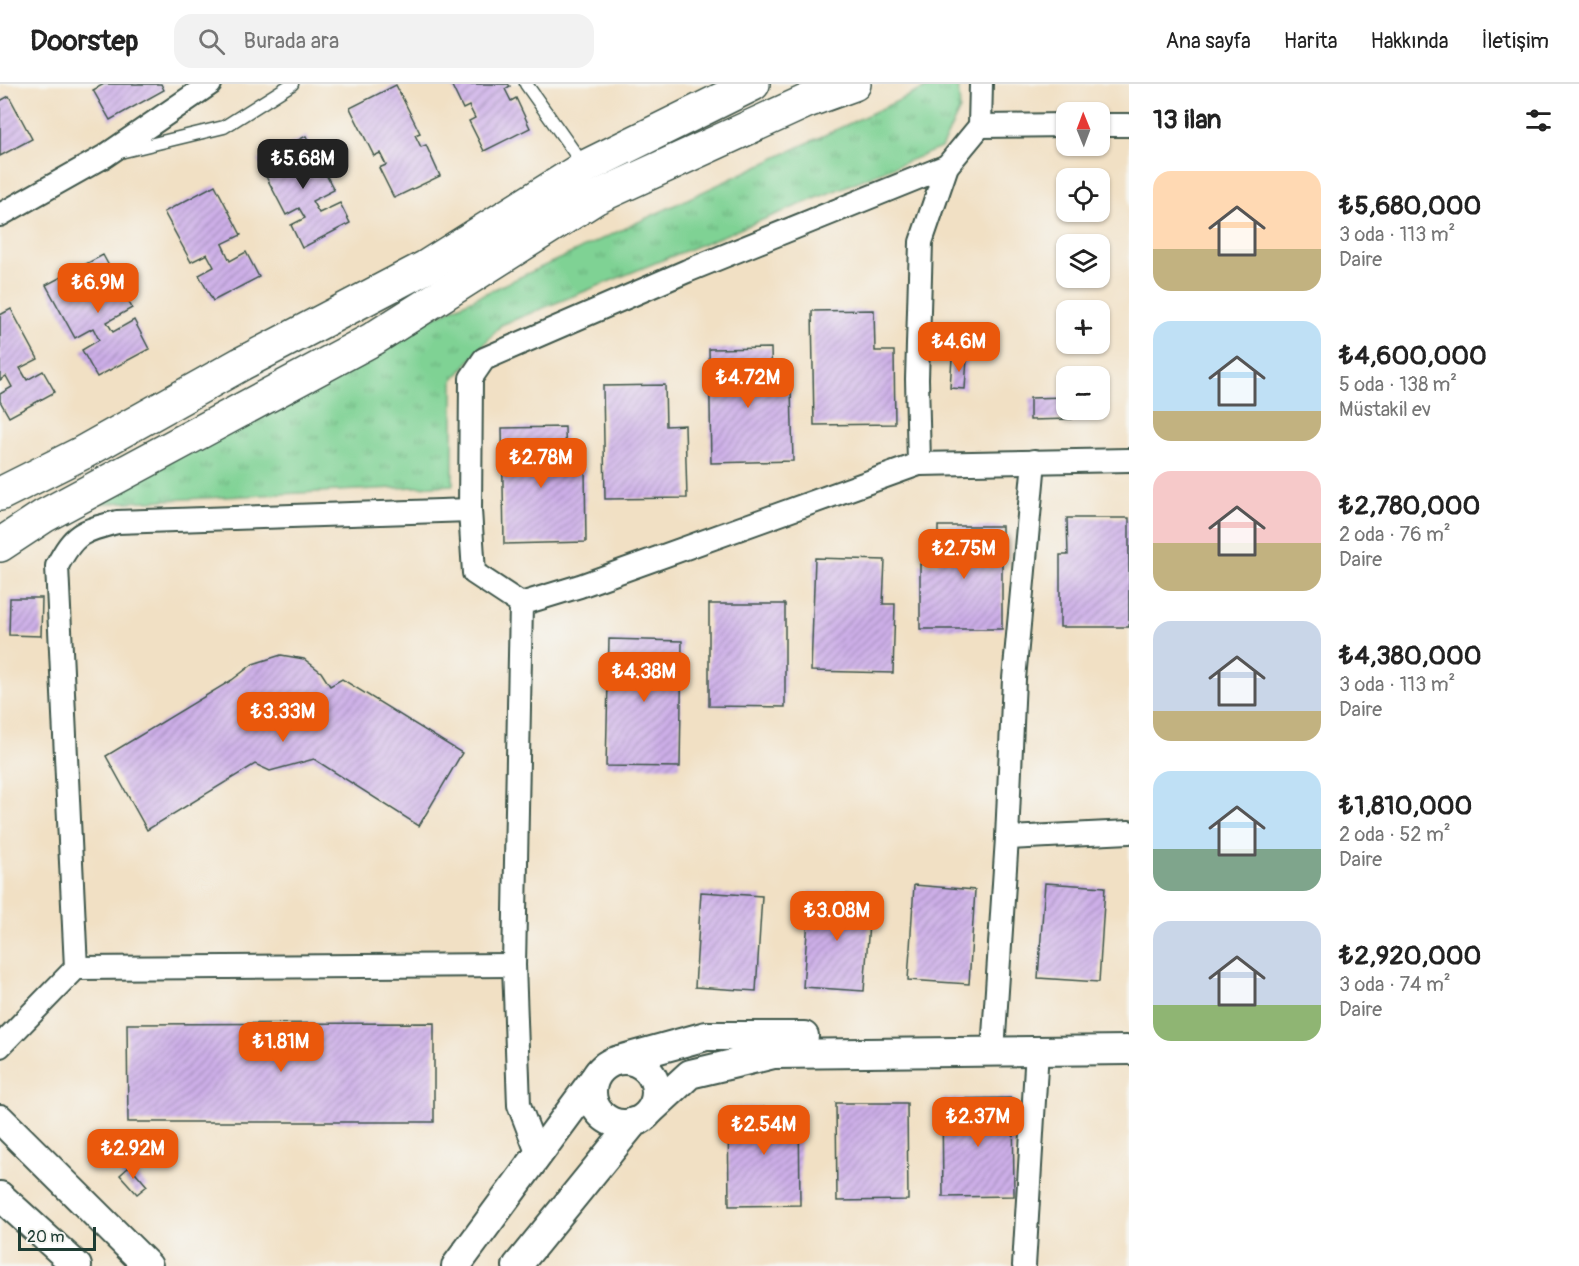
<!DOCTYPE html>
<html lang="tr">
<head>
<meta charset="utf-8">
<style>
  body { margin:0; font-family:Pangolin,sans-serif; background:#f2f2f2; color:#222; height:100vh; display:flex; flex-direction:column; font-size:22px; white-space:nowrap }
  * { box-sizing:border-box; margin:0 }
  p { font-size:20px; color:#767676 }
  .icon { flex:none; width:33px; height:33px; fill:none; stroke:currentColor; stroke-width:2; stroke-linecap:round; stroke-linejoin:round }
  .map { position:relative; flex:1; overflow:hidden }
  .details { display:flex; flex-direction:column; background:#fff; width:450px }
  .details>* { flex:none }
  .needle { width:39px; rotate:359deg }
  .tools { position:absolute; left:1056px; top:18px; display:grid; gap:12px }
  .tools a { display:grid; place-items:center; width:54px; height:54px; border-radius:12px; background:#fff; box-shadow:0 2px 4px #0004; font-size:30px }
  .scale { position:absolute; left:18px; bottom:15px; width:78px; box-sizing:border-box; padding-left:6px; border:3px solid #1f3d34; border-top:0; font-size:16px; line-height:21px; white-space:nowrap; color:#1f3d34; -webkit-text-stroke:4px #f6f6f2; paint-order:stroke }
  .price { position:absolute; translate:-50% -51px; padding:0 14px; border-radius:12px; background:#ea580c; color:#fff; font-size:20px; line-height:39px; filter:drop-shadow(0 2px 3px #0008) }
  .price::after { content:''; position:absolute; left:50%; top:36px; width:18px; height:14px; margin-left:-9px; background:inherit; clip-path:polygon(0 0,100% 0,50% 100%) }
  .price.selected { background:#222; color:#fff }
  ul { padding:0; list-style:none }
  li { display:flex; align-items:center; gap:18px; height:150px; padding:0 24px }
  li span { display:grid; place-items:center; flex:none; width:168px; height:120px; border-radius:18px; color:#555 }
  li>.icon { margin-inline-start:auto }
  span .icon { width:72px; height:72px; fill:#fffc; stroke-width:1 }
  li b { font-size:26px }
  h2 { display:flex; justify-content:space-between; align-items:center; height:72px; padding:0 24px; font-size:26px }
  header { display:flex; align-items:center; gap:36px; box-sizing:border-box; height:84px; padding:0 30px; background:#fff; border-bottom:2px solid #e0e0e0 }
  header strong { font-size:28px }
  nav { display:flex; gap:33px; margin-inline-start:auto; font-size:21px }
  .search { width:420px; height:54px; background:#f2f2f2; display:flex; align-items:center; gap:15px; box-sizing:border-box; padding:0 21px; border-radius:18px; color:#767676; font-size:22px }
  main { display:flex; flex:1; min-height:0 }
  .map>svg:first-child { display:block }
  .park { fill:url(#park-tufts); stroke:#4f8864; stroke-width:1.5 }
  .building { fill:url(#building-hatch) }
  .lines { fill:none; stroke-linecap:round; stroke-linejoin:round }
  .service-casing { stroke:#3e554a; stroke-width:15 }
  .minor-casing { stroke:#3e554a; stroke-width:26 }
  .tertiary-casing { stroke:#3e554a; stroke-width:32 }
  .secondary-casing { stroke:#3e554a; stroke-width:36 }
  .service { stroke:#fff; stroke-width:12 }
  .minor { stroke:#fff; stroke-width:22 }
  .tertiary { stroke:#fff; stroke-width:28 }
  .secondary { stroke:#fff; stroke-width:33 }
</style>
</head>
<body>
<header>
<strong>Doorstep</strong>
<div class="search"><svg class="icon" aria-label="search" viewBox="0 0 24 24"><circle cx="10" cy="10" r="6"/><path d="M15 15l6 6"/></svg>Burada ara</div>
<nav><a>Ana sayfa</a><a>Harita</a><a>Hakkında</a><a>İletişim</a></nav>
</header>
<main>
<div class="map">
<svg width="1129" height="1182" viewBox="0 0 1129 1182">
  <defs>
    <pattern id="park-tufts" width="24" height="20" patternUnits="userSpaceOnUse" patternTransform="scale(1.5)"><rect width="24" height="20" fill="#7fd294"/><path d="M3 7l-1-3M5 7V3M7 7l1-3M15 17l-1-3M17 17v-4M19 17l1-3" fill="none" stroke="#67ac7a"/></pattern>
    <pattern id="building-hatch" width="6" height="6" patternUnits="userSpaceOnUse" patternTransform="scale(1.5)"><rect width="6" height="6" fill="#cdafe8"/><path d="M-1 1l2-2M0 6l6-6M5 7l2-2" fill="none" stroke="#a690bd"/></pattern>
  </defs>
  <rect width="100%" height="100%" fill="#f6f6f2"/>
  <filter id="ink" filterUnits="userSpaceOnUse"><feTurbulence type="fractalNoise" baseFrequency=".0167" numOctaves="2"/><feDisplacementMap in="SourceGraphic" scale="12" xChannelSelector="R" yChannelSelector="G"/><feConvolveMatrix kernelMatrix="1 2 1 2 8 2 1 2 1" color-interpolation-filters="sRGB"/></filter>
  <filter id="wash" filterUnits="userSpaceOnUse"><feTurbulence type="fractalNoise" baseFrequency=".008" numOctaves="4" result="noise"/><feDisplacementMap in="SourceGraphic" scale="24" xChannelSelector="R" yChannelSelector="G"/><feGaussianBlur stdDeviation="1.35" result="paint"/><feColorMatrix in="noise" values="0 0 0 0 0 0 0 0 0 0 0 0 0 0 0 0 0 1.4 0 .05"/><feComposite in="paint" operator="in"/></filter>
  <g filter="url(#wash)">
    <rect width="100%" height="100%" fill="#f1e0c4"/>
    <path class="park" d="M934,0H958L960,25L941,64L501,241L453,296V401L90,420L396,251Z"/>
    <g id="blocks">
      <g class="building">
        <path d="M104,0H161L164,6L110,36L93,6Z"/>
        <path d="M451,0H508L510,2L505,5L511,17L516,14L530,44L484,67L469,37L475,34L469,22L463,25Z"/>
        <path d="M396,1L420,49L415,51L421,63L426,61L440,92L394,114L379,84L386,81L380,69L374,72L350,24Z"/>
        <path d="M9,12L32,55L0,72V17Z"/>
        <path d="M306,52L334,106L312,117L319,129L340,119L350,139L302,164L291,141L305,134L299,124L286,131L258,77Z"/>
        <path d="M215,101L241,151L222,160L230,177L246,168L259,193L213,217L199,191L214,183L207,170L191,178L164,128Z"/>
        <path d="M103,171L132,224L107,238L113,248L134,236L149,265L97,293L82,266L99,256L93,244L75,254L46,201Z"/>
        <path d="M11,225L38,275L20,284L27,296L43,287L55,308L9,333L0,317V310L12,303L6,292L0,296V231Z"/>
        <path d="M874,226L875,267H894L895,340L814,341L812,227Z"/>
        <path d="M771,264L772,305H791L793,377L711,379L709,265Z"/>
        <path d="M952,274H967L965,305L950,304Z"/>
        <path d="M665,301L666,342L685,341L687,414L605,415L603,302Z"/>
        <path d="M1066,313V326H1072V335L1030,336V314Z"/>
        <path d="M565,343L566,385L585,384L586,458L504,460L502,344Z"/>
        <path d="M1067,434H1129V543H1060V471H1068Z"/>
        <path d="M938,442H1002V545H920V480H938Z"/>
        <path d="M815,474L885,476L883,520H895L893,589L811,587Z"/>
        <path d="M10,514H42L41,552L9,551Z"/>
        <path d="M709,520H785V623L709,622Z"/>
        <path d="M609,555L682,557L680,683L606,682Z"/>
        <path d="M281,571L304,575L321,588L330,602L342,595L462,669L419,742L314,675L270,687L255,680L147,746L106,672L232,596L253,580Z"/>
        <path d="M1045,799L1105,803L1099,898L1038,894Z"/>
        <path d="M914,801L975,806L969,900L908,896Z"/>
        <path d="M701,808L762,812L756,907L695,903Z"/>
        <path d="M810,808L871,812L864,907L803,903Z"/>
        <path d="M434,939V1038H128L127,940Z"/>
        <path d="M1013,1014L1014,1112L943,1113L942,1015Z"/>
        <path d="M836,1019H907L908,1116L837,1117Z"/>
        <path d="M799,1023L800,1121L729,1122L728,1024Z"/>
        <path d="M130,1082L147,1102L137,1110L120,1091Z"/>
      </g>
    </g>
  </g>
  <g filter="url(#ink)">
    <use href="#blocks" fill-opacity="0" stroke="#3e554a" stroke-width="1.5"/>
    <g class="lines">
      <g class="service-casing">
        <g id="service">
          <path d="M526,0L584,82"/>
          <path d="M120,68L224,43L292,0"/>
        </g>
      </g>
      <g class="minor-casing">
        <g id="minor">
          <path d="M1100,41H1129"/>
          <path d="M980,42L1066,41"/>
          <path d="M947,82L687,187L484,275L471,294L470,426L474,489L521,520L580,502L919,380L1129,376"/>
          <path d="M0,131L105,72L210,0"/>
          <path d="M919,380L917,295L921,158L947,82L980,42L981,0"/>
          <path d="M521,520L514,881L519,1021L538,1071"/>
          <path d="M1007,754L1129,748"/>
          <path d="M76,884L57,482C74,449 82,447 117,438L470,426"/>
          <path d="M0,962L76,884L514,881"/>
          <path d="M993,967L1007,754L1014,595L1034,377"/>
          <path d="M1024,1182L1037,966"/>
        </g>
      </g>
      <g class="tertiary-casing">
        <g id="tertiary">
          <path d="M619,976L706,952H804"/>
          <circle cx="624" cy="1008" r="32"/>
          <path d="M651,1026L690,990L774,970L1129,966"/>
          <path d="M0,1035L148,1182"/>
          <path d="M0,1112L77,1182"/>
          <path d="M456,1182L594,995"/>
          <path d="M517,1182L634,1038"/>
        </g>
      </g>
      <g class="secondary-casing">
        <g id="secondary">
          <path d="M0,410L82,369L241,280L426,183L585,83L753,0"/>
          <path d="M0,461L44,432L373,255L595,114L807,17L854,0"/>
        </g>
      </g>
      <use href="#service" class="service"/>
      <use href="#minor" class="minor"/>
      <use href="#tertiary" class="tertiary"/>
      <use href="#secondary" class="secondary"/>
    </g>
  </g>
</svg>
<div class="tools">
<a><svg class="needle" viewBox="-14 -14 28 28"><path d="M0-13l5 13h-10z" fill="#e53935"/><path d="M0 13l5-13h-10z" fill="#767676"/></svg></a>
<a><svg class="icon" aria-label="locate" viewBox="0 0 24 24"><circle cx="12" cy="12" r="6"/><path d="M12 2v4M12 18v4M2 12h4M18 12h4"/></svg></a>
<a><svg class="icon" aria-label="layers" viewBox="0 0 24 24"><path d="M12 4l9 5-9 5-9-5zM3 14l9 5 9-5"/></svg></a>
<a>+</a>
<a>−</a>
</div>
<div class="scale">20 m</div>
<b class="price selected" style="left:303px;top:106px">₺5.68M</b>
<b class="price" style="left:98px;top:230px">₺6.9M</b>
<b class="price" style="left:959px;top:289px">₺4.6M</b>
<b class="price" style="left:748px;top:325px">₺4.72M</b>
<b class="price" style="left:541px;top:405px">₺2.78M</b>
<b class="price" style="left:964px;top:496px">₺2.75M</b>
<b class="price" style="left:644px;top:619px">₺4.38M</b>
<b class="price" style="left:283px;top:659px">₺3.33M</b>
<b class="price" style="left:837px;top:858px">₺3.08M</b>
<b class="price" style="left:281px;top:989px">₺1.81M</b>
<b class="price" style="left:978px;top:1064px">₺2.37M</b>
<b class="price" style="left:764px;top:1072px">₺2.54M</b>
<b class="price" style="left:133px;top:1096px">₺2.92M</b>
</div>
<section class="details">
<h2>13 ilan<svg class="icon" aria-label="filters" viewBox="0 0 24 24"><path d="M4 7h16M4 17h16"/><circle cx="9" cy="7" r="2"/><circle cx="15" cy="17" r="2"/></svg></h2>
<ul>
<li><span style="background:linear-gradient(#ffd9b3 65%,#c2b280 0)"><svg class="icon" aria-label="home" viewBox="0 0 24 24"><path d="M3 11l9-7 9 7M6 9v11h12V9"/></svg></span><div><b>₺5,680,000</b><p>3 oda · 113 m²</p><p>Daire</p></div></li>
<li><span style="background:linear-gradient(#bfe0f5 75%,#c2b280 0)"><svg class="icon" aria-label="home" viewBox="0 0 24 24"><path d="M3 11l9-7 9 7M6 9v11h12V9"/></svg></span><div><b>₺4,600,000</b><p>5 oda · 138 m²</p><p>Müstakil ev</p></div></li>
<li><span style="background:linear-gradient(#f6c9c9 60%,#c2b280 0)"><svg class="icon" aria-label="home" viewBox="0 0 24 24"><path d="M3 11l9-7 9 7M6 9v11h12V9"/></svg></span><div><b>₺2,780,000</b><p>2 oda · 76 m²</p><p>Daire</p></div></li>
<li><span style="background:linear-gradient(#c9d6e8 75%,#c2b280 0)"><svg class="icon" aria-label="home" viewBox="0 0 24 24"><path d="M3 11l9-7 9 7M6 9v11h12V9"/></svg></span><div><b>₺4,380,000</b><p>3 oda · 113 m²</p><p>Daire</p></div></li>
<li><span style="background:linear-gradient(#bfe0f5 65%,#7fa58c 0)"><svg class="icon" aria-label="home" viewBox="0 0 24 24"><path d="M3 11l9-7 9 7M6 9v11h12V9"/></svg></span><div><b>₺1,810,000</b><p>2 oda · 52 m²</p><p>Daire</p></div></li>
<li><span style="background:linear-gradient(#c9d6e8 70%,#8fb573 0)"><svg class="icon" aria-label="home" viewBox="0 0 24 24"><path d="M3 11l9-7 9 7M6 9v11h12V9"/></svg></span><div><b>₺2,920,000</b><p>3 oda · 74 m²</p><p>Daire</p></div></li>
</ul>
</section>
</main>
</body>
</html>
